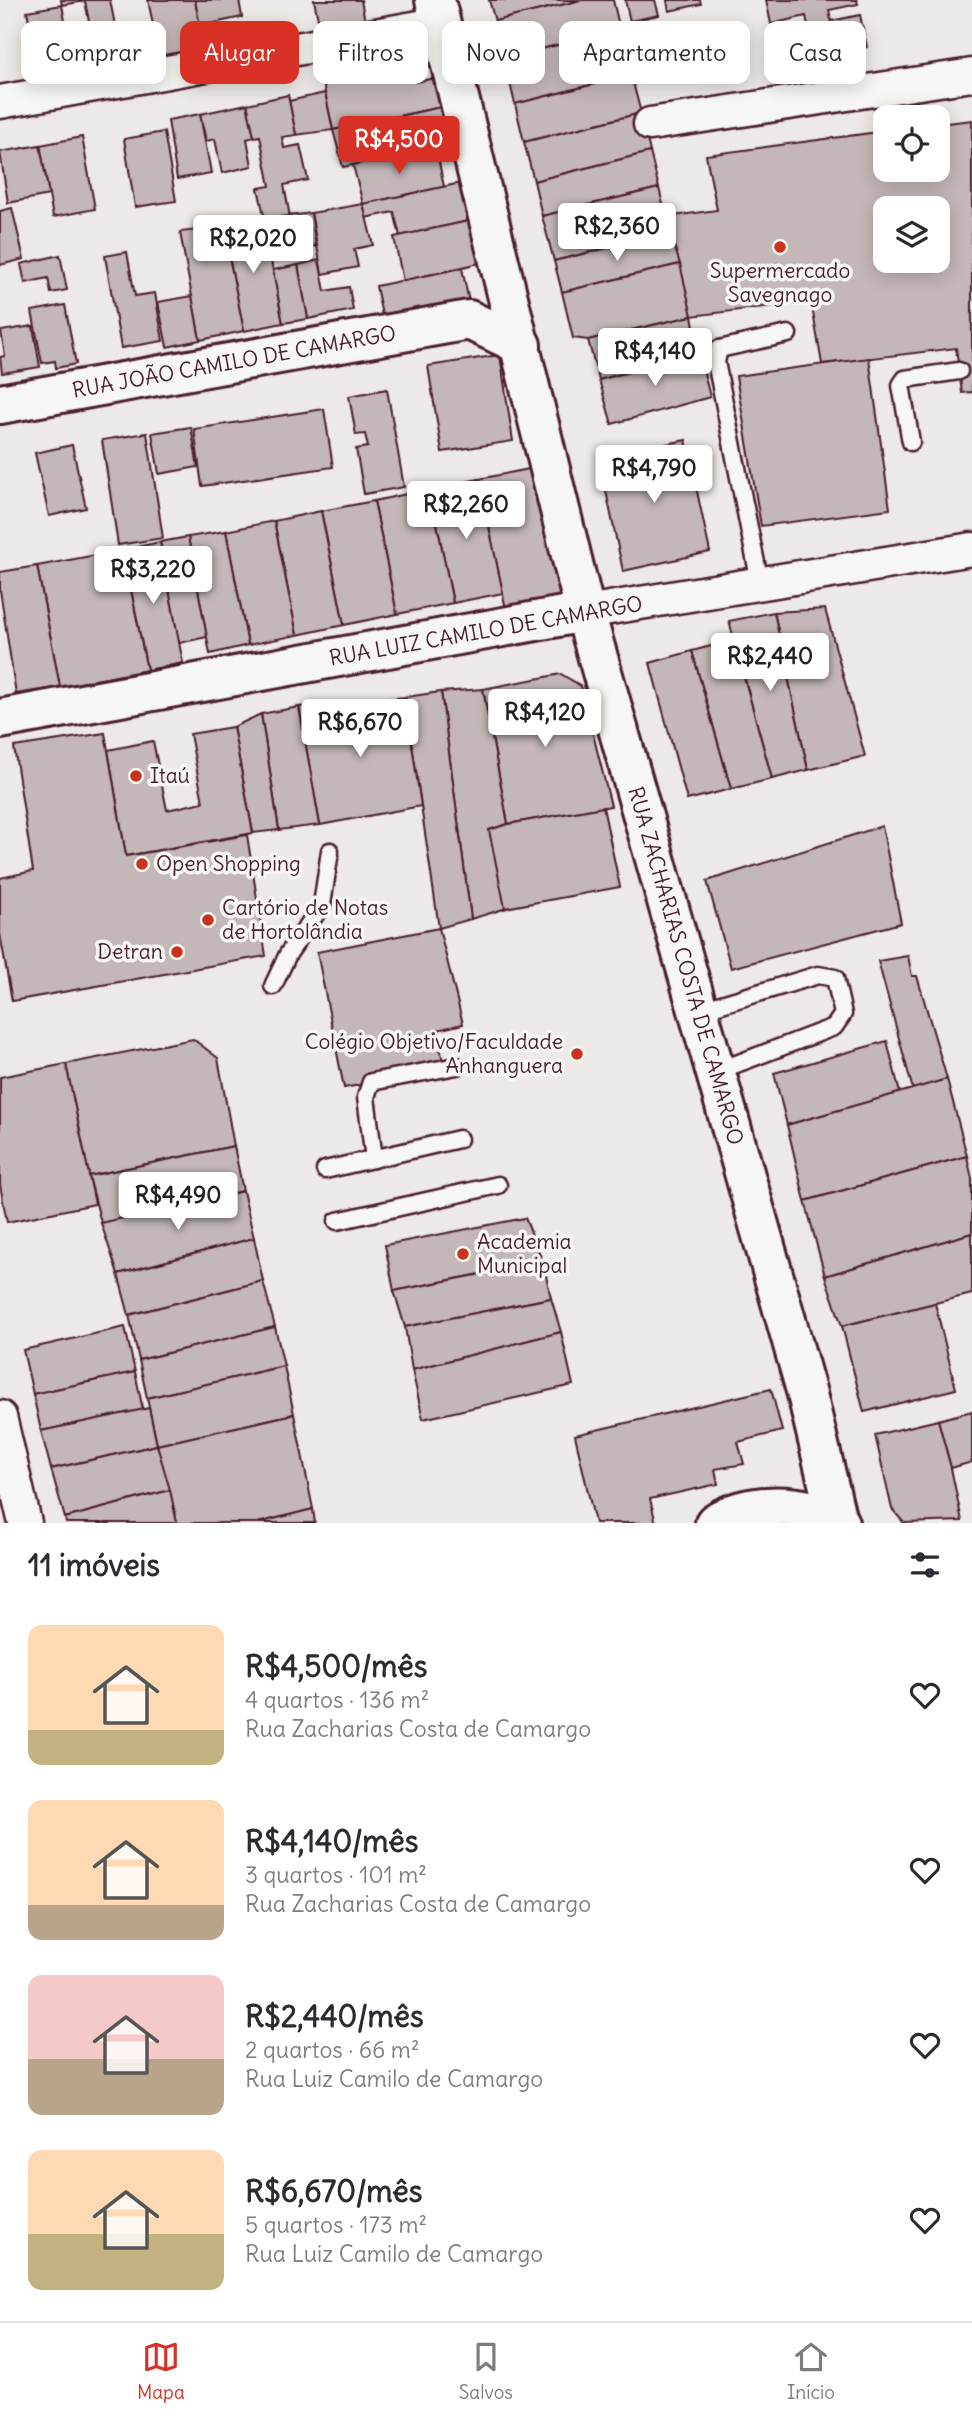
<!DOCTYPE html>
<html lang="pt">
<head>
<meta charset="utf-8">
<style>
  body { margin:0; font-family:Delius,sans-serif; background:#f7f7f7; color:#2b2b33; height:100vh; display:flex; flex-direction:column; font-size:26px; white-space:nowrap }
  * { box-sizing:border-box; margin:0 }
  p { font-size:23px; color:#7c7c81 }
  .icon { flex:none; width:38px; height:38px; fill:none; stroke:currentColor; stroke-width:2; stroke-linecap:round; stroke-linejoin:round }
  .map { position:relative; height:1523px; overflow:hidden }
  .panel { display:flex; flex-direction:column; background:#fff; flex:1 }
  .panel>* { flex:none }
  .hud { position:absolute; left:21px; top:21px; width:931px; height:63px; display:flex; gap:14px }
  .controls { position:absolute; left:873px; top:105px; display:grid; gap:14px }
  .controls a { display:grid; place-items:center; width:77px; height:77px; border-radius:14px; background:#fff; box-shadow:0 4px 18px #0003; font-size:35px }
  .price { position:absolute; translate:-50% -60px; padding:0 16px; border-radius:7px; background:#fff; color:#222; font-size:23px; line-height:46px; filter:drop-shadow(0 2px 4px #0008) }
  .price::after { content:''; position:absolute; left:50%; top:42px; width:21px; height:16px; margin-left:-10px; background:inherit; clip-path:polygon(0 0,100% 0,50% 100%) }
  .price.selected { background:#d93025; color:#fff }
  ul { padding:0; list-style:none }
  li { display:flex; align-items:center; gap:21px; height:175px; padding:0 28px }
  li span { display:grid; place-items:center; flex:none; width:196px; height:140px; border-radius:14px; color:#555 }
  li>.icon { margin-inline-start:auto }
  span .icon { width:84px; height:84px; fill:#fffc; stroke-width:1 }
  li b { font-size:30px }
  h2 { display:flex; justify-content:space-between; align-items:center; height:84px; padding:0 28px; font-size:30px }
  .tag { padding:0 24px; border-radius:14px; background:#fff; box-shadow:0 4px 18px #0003; font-size:24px; line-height:63px }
  .tag.selected { background:#d93025; color:#fff }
  .dock { display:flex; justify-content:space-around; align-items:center; height:98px; border-top:2px solid #e1e1e2; background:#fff; font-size:19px; color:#7c7c81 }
  .dock a { display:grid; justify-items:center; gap:4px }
  .dock .selected { color:#d93025 }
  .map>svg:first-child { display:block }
  .building { fill:#c4b7b7; stroke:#4a1f2b; stroke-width:2; fill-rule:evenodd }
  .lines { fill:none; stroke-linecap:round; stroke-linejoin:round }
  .service-casing { stroke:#4a1f2b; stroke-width:21 }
  .minor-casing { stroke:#4a1f2b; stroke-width:37 }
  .primary-casing { stroke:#4a1f2b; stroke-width:44 }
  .service { stroke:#f6f6f2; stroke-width:16 }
  .minor { stroke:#f6f6f2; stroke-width:32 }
  .primary { stroke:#f6f6f2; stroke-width:38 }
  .poi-dot { fill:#c8321e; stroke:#f6f6f2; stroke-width:2.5 }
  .labels { text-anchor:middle; stroke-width:7; stroke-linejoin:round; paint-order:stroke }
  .poi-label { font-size:21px; fill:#4a1f2b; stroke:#f6f6f2; text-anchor:start }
  .street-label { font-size:21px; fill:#4a1f2b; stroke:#f6f6f2 }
</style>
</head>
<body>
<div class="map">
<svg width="972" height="1523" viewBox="0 0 972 1523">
  <rect width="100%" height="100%" fill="#ece9e6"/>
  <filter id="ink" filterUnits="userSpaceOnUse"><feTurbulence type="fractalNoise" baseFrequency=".0143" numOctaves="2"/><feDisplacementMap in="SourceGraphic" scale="14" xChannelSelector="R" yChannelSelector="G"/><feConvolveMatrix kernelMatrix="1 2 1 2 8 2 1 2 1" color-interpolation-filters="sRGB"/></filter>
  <g filter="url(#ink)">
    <g class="building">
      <path d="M61,0H110L123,66L106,69L102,45L94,47L85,1L62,5Z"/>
      <path d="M148,0H195L204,49L160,59Z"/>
      <path d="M195,0H239L242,17L200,26Z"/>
      <path d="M314,0H361L366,26L321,34Z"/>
      <path d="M489,0H582L495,21Z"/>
      <path d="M582,0H613L620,30L504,58L495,21Z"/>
      <path d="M625,0H655L659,15L630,21Z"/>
      <path d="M667,0H700L701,4L669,11Z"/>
      <path d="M766,0H857L858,4L829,10L831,21L860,15L867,47L781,66L775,37L809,30L806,16L771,24Z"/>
      <path d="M62,5L72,59L38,66L27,11Z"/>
      <path d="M620,30L631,75L515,104L504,58Z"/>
      <path d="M411,64L415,82L440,77L446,106L333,130L323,83Z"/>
      <path d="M631,75L641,113L524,142L515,104Z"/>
      <path d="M325,93L333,130L296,135L289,101Z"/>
      <path d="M288,95L296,135L282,137L284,148L300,145L308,180L284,185L290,217L265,220L258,188L270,186L260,136L254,137L247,104Z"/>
      <path d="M247,104L254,137L247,139L252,166L222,173L215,139L206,141L200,114Z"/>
      <path d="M446,106L456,143L343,167L333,130Z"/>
      <path d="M641,113L650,152L534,181L524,142Z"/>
      <path d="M200,114L211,173L177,179L168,120Z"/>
      <path d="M972,120V392L962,393L956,348L822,364L811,301L692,316L666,217L717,210L706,155L886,131V170H938V124ZM886,208H938V261H886Z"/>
      <path d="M164,132L176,201L135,207L124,139Z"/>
      <path d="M82,137L95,209L53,217L40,145Z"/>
      <path d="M40,145L49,195L8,203L0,152Z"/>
      <path d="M436,147L444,187L363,204L353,165Z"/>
      <path d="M650,152L659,188L542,216L534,181Z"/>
      <path d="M461,183L469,221L400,236L394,212L365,218L363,204Z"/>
      <path d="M659,188L670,233L554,261L542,216Z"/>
      <path d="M363,204L373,245L354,249L358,267L322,274L311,213Z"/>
      <path d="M12,208L24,259L0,265V211Z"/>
      <path d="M311,213L316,246L270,253L263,219Z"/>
      <path d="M263,219L283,323L244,331L223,227Z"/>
      <path d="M478,219L488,261L403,281L394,237Z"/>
      <path d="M223,227L244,331L200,340L180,232Z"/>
      <path d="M670,233L680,264L562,292L554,261Z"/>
      <path d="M127,252L135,296L155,293L163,341L121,348L105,256Z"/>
      <path d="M60,255L67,290L51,293L48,278L25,283L21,264Z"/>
      <path d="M319,260L325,291L349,287L353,310L308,319L298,265Z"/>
      <path d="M680,264L692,316L588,340L573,338L562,292Z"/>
      <path d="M298,265L308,319L283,323L273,270Z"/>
      <path d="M462,268L470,307L384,325L376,286Z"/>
      <path d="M192,296L200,340L167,347L158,302Z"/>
      <path d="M65,305L76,364L56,368L55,361L42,363L32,311Z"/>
      <path d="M692,316L699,353L599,380L588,340Z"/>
      <path d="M33,326L40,367L2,373L0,357L5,356L1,331Z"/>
      <path d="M699,353L710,397L612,424L599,380Z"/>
      <path d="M500,355L513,441L442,452L428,366Z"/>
      <path d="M869,358L890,509L761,526L736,376Z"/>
      <path d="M387,389L404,487L364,494L356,449L368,447L365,434L356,435L349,396Z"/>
      <path d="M324,409L333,467L202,486L194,429Z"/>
      <path d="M191,427L198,467L159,474L152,433Z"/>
      <path d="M147,433L163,538L118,545L102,440Z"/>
      <path d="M686,440L710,552L623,571L599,458Z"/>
      <path d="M72,445L86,508L49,516L35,453Z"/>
      <path d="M544,466L569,589L562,603L507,614L479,479Z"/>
      <path d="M479,479L503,593L453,603L430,489Z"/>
      <path d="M430,489L453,603L397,614L374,501Z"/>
      <path d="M374,501L397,614L344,625L321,511Z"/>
      <path d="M321,511L344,625L297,635L274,521Z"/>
      <path d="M274,521L297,635L248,645L226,531Z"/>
      <path d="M226,531L248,645L210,654L188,537Z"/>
      <path d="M188,537L207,637L179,643L160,542Z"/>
      <path d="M160,542L183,663L147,670L123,550Z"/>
      <path d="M123,550L147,670L60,687L37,566Z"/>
      <path d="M37,566L60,687L16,694L0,590V572Z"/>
      <path d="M825,609L865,756L808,770L774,612Z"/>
      <path d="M774,612L808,770L772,779L729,621Z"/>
      <path d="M734,640L772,779L731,789L692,651Z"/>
      <path d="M692,651L731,789L687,800L650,663Z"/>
      <path d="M561,674L581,686L611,806L508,824L483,689Z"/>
      <path d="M483,689L508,824L489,830L510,907L471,919L441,692Z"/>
      <path d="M441,692L471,919L439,928L405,697Z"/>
      <path d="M405,697L421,806L320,825L299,707Z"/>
      <path d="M299,707L320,825L279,830L261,714Z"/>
      <path d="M261,714L279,830L253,833L233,727Z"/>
      <path d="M233,727L253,833L126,856L108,750L153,741L167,810L203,802L190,734Z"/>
      <path d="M105,733L126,856L247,835L266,956L12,1001L0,934V878L33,871L14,747Z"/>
      <path d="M603,807L620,887L505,908L489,830L508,824Z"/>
      <path d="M882,826L901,923L731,968L707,881Z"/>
      <path d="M439,928L463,1024L437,1030L444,1068L344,1088L317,952Z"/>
      <path d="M908,956L912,976H917L947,1079L913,1090L878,961Z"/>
      <path d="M193,1039L218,1058L234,1146L89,1176L66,1064Z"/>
      <path d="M887,1041L900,1093L787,1125L774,1073Z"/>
      <path d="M66,1064L95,1204L7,1222L0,1185V1077Z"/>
      <path d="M947,1079L967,1156L805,1201L787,1125Z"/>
      <path d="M234,1146L243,1191L101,1223L89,1176Z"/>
      <path d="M967,1156L972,1179V1233L825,1276L805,1201Z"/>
      <path d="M243,1191L254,1238L118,1274L101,1223Z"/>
      <path d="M525,1218L543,1262L394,1291L385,1245Z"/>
      <path d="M972,1233V1294L842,1326L825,1276Z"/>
      <path d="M254,1238L263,1281L129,1315L118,1274Z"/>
      <path d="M543,1262L551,1298L405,1327L394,1291Z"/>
      <path d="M263,1281L275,1327L139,1360L129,1315Z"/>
      <path d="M551,1298L561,1332L412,1370L405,1327Z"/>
      <path d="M935,1303L956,1389L864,1412L842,1326Z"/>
      <path d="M125,1327L135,1372L33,1394L23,1350Z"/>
      <path d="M275,1327L284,1366L147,1398L139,1360Z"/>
      <path d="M561,1332L573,1385L423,1419L412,1370Z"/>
      <path d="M284,1366L294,1414L157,1445L147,1398Z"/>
      <path d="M135,1372L143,1410L41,1431L33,1394Z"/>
      <path d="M771,1389L782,1431L738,1442L744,1464L715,1469L718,1484L650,1499L656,1523H595L575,1435Z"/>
      <path d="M149,1408L157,1445L51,1469L41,1431Z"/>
      <path d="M972,1411V1462L951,1468L938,1420Z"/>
      <path d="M294,1414L313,1509L258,1523H177L157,1445Z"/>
      <path d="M938,1420L951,1468L962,1521L904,1523L892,1509L875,1435Z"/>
      <path d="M157,1445L170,1490L65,1518L51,1469Z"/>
      <path d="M170,1490L177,1523H66L65,1518Z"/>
      <path d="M313,1509L315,1523H258Z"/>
    </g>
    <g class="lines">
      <g class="service-casing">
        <g id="service">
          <path d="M911,442L901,385L905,379L959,371"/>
          <path d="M760,583L716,362L719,349L788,334"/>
          <path d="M273,986L288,954L322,905L330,851"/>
          <path d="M698,1011L818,975L835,978L843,1014L834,1027L715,1072"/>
          <path d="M374,1159L366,1097L371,1082L457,1066"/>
          <path d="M325,1170L459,1139"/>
          <path d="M337,1221L498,1185"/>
        </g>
      </g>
      <g class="minor-casing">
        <g id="minor">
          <path d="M0,102L442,23"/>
          <path d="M650,124L972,75"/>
          <path d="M585,612L972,549"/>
          <path d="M0,1417L25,1523"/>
        </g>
      </g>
      <g class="primary-casing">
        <g id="primary">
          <path id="s1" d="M435,0L585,612L807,1394L837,1521"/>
          <path id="s2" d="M0,404L469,320L521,345"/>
          <path d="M0,719L585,612"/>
          <path d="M715,1523C749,1501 805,1501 839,1523"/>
        </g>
      </g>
      <use href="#service" class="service"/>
      <use href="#minor" class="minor"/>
      <use href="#primary" class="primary"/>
    </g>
  </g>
  <g class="poi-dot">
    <circle cx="780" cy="247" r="7"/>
    <circle cx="136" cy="776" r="7"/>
    <circle cx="142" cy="864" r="7"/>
    <circle cx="208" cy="920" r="7"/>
    <circle cx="177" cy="952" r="7"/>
    <circle cx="577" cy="1054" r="7"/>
    <circle cx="463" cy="1254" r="7"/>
  </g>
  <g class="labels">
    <g class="poi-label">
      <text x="780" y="278" text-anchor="middle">Supermercado<tspan x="780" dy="24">Savegnago</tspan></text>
      <text x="150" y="783">Itaú</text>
      <text x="156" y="871">Open Shopping</text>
      <text x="222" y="915">Cartório de Notas<tspan x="222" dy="24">de Hortolândia</tspan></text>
      <text x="163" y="959" text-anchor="end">Detran</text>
      <text x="563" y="1049" text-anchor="end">Colégio Objetivo/Faculdade<tspan x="563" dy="24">Anhanguera</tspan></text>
      <text x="477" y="1249">Academia<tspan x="477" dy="24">Municipal</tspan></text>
    </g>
    <g class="street-label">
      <text dy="7" stroke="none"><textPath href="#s2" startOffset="238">RUA JOÃO CAMILO DE CAMARGO</textPath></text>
      <text transform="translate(486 631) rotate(-10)" y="7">RUA LUIZ CAMILO DE CAMARGO</text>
      <text dy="7" stroke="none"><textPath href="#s1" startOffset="998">RUA ZACHARIAS COSTA DE CAMARGO</textPath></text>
    </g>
  </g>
</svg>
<div class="controls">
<a><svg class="icon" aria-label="locate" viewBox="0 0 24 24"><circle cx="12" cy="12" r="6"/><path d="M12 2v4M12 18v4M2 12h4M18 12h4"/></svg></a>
<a><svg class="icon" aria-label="layers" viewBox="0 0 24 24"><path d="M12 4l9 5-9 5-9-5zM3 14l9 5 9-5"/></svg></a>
</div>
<b class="price selected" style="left:399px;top:176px">R$4,500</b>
<b class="price" style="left:617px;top:263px">R$2,360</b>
<b class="price" style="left:253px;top:275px">R$2,020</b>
<b class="price" style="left:655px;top:388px">R$4,140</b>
<b class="price" style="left:654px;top:505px">R$4,790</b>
<b class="price" style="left:466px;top:541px">R$2,260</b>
<b class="price" style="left:153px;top:606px">R$3,220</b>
<b class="price" style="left:770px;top:693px">R$2,440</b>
<b class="price" style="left:545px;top:749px">R$4,120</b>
<b class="price" style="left:360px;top:759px">R$6,670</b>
<b class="price" style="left:178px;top:1232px">R$4,490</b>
<div class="hud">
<a class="tag">Comprar</a>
<a class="tag selected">Alugar</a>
<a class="tag">Filtros</a>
<a class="tag">Novo</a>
<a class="tag">Apartamento</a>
<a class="tag">Casa</a>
</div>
</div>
<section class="panel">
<h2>11 imóveis<svg class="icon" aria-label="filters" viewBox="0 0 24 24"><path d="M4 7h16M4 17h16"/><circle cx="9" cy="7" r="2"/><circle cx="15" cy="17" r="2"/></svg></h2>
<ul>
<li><span style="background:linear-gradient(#ffd9b3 75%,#c2b280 0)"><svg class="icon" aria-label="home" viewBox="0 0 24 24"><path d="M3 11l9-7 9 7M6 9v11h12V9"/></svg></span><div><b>R$4,500/mês</b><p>4 quartos · 136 m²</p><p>Rua Zacharias Costa de Camargo</p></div><svg class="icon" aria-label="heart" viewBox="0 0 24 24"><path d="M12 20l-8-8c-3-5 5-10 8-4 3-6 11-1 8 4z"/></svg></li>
<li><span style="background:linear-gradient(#ffd9b3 75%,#b9a48a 0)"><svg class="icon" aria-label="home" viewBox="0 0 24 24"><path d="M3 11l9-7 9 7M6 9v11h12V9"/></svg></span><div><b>R$4,140/mês</b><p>3 quartos · 101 m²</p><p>Rua Zacharias Costa de Camargo</p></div><svg class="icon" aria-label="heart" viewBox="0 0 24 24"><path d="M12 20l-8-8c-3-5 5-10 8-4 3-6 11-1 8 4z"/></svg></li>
<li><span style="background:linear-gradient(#f6c9c9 60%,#b9a48a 0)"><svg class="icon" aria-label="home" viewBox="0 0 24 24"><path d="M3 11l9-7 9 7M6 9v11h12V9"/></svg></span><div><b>R$2,440/mês</b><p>2 quartos · 66 m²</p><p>Rua Luiz Camilo de Camargo</p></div><svg class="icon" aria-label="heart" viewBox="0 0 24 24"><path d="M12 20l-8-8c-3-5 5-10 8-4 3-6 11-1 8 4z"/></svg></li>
<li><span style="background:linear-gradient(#ffd9b3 60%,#c2b280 0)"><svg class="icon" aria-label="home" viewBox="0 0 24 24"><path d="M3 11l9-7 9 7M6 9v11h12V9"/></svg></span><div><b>R$6,670/mês</b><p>5 quartos · 173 m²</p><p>Rua Luiz Camilo de Camargo</p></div><svg class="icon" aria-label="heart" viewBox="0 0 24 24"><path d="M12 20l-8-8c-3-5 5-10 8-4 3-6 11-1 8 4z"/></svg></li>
</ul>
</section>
<nav class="dock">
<a class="selected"><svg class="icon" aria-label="map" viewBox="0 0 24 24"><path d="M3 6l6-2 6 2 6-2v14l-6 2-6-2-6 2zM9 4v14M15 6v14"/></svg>Mapa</a>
<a><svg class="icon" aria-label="saved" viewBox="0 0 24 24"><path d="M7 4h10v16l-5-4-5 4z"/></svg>Salvos</a>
<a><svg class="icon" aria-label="home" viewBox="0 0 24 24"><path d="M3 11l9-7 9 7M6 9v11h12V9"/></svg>Início</a>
</nav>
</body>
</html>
